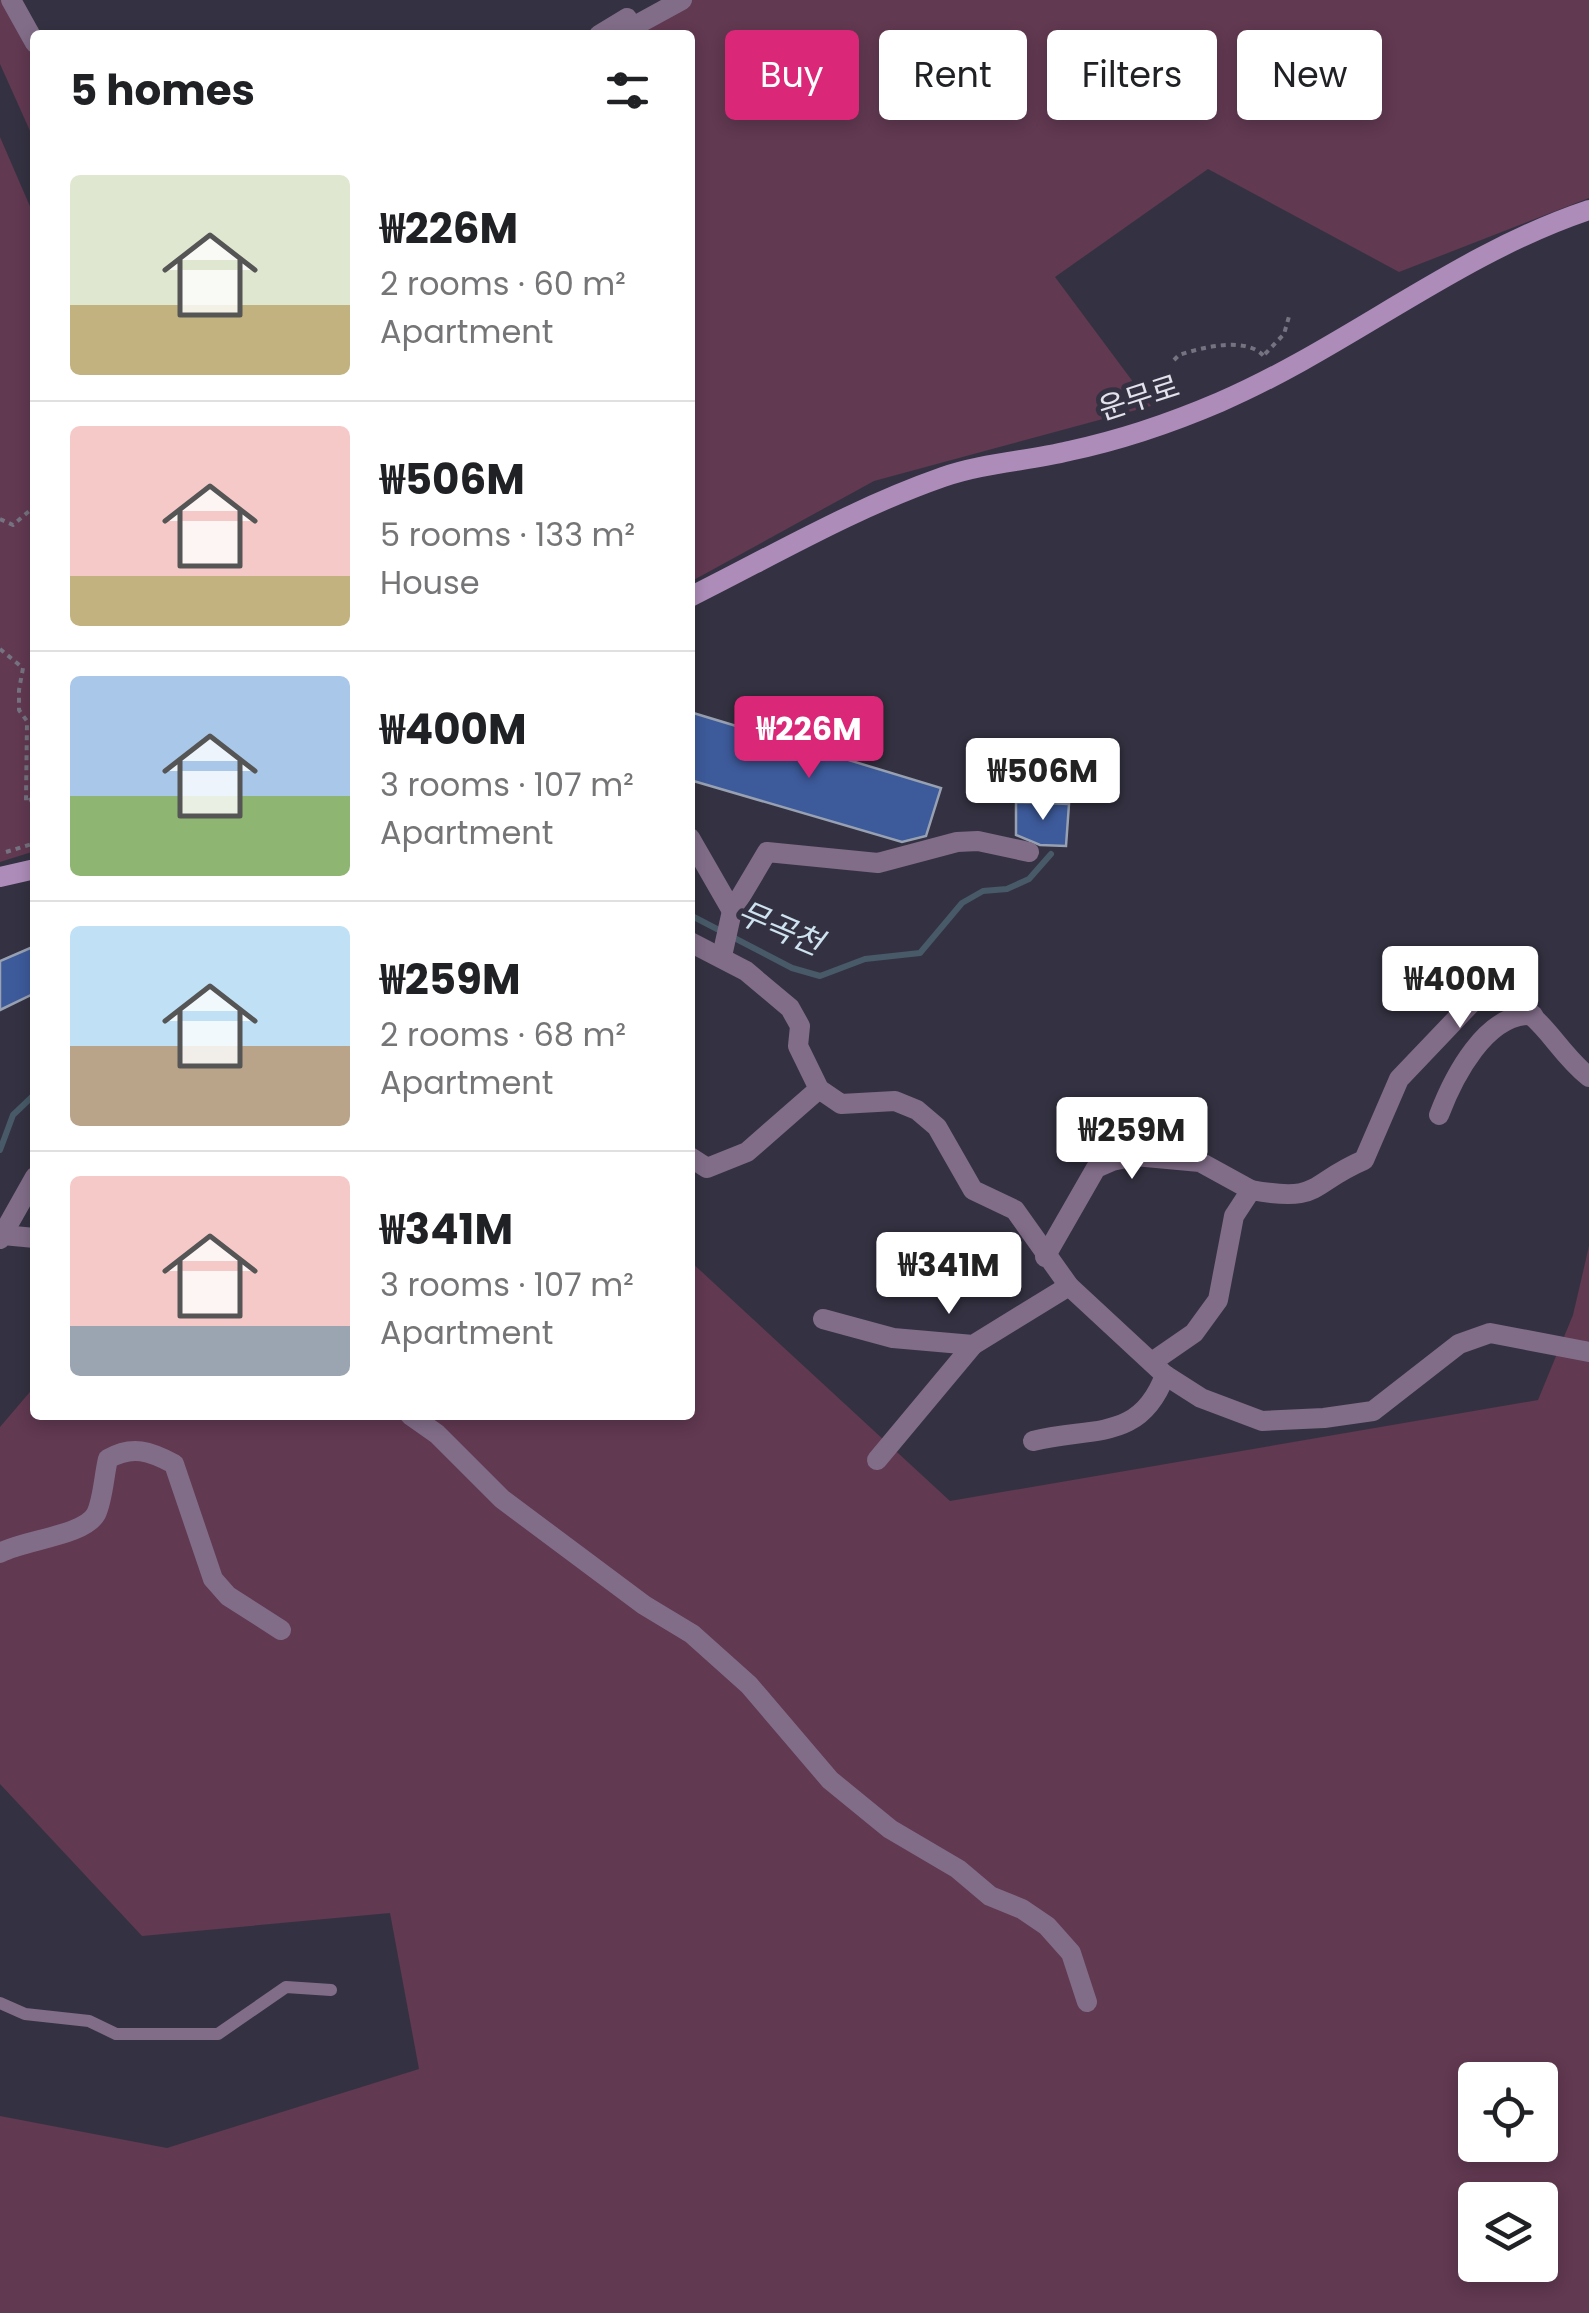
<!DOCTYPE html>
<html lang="en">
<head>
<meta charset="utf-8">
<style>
  body { margin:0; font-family:Poppins,"Noto Sans KR",sans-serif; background:#f2f2f2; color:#202124; height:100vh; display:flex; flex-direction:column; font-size:38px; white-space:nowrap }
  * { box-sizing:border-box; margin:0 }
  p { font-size:32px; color:#757577 }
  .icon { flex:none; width:55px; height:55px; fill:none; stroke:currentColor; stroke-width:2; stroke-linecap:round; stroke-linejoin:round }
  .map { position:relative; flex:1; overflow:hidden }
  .sheet { position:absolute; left:30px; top:30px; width:665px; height:1390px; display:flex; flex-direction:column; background:#fff; border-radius:10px; box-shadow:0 5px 15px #0003 }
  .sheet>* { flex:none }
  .hud { position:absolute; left:725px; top:30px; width:712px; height:90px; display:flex; gap:20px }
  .fabs { position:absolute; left:1458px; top:2062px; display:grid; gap:20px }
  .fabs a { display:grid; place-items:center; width:100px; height:100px; border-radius:10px; background:#fff; box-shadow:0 5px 15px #0003; font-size:50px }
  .price { position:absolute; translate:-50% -85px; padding:0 22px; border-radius:10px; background:#fff; color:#222; font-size:32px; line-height:65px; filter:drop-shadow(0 2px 5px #0008) }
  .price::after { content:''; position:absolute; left:50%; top:60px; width:30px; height:22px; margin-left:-15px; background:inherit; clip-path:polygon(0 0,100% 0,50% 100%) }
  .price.current { background:#db2777; color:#fff }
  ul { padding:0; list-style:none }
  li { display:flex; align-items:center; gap:30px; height:250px; padding:0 40px }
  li+li { border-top:2px solid #e0e0e0 }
  li span { display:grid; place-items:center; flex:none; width:280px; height:200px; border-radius:10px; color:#555 }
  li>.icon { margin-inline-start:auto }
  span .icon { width:120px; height:120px; fill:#fffc; stroke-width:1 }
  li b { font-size:42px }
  h2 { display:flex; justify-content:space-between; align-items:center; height:120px; padding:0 40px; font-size:42px }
  .chip { padding:0 35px; border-radius:10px; background:#fff; box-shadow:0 5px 15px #0003; font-size:35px; line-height:90px }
  .chip.current { background:#db2777; color:#fff }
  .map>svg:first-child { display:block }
  .green { fill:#613951; fill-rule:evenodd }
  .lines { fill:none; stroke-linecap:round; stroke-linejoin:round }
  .stream { stroke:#485a68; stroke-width:6 }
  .building { fill:#3d5a9a; stroke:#98a1b2; stroke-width:2.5 }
  .path { stroke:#757381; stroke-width:4; stroke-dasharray:5 5; stroke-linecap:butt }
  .lane { stroke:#826d89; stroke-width:12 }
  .street { stroke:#826d89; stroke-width:20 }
  .secondary { stroke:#ad8cb9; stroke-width:20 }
  .labels { text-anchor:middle; stroke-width:10; stroke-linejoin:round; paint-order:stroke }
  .street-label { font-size:30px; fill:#e3e2ec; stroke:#343242 }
  .water-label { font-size:32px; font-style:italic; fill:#cfe2ef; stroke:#343242 }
</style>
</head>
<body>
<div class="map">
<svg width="1589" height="2313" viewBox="0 0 1589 2313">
  <rect width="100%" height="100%" fill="#343242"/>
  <g class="green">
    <path d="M0,0H6L35,56V142L0,64Z"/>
    <path d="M686,0H1589V198L1399,272L1208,169L1055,277L1151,406L874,481L690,582V35H624Z"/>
    <path d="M0,137L35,218V851L0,862Z"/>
    <path d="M1589,1246V2313H0V2116L167,2148L419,2069L390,1913L142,1936L0,1784V1427L35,1386V1415H690V1261L950,1501L1538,1400L1573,1315ZM1475,2080H1540V2145H1475ZM1475,2200H1540V2265H1475Z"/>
  </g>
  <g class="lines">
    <g class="stream">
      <path d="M690,915L792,968L820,976L865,959L920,953L962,903L983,891L1007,889L1029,879L1051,854"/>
      <path d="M0,1150L13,1115L35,1094"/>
    </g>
  </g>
  <g class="building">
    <path d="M690,712L941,788L926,836L902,842L690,780Z"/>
    <path d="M1016,802L1069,804L1066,846L1040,845L1016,835Z"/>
    <path d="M35,946V993L0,1010V961Z"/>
  </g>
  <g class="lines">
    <g class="path">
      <path d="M1265,354L1284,334L1290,313"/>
      <path d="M1174,360L1179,355C1203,347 1250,335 1266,359"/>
      <path d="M0,519L13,525L35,506"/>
      <path d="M0,649L23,668L19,690V710L27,721L26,802L35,797"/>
      <path d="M6,852L35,843"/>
    </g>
    <path class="lane" d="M0,2003L25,2014L89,2021L116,2034H218L286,1987L331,1990"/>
    <g class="street">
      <path d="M11,0L35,43"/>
      <path d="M599,35L627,18"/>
      <path d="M618,35L682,0"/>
      <path d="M690,838L732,911"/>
      <path d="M690,942L746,971L790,1008L800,1026L798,1046L819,1089L841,1104L895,1101L917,1110L937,1127L973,1190L1015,1210L1069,1286L1165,1375L1201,1398L1262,1421L1324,1418L1373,1411L1459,1344L1490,1333L1589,1352"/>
      <path d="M722,956L732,911L767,852L878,863L957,842L978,841L1029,852"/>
      <path d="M1439,1115C1453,1078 1486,1012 1533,1015"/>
      <path d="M690,1157L707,1168L747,1152L819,1089"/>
      <path d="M3,1235L35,1238"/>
      <path d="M0,1239L35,1177"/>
      <path d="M1045,1257L1096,1168L1112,1161L1135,1156L1200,1162L1251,1190"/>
      <path d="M823,1319L893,1338L973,1345L1069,1286"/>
      <path d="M1152,1362L1194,1333L1218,1300L1234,1216L1251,1190C1322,1203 1308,1184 1364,1160L1399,1079L1480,994C1541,1001 1548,1044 1589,1077"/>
      <path d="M410,1415L437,1434L502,1499L644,1605L692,1634L749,1685L830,1780L890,1829L958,1869L990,1896L1022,1909L1047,1926L1071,1953L1087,2002"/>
      <path d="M1033,1441C1091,1426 1140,1443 1165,1375"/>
      <path d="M877,1460L973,1345"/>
      <path d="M0,1553C22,1540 84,1536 96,1514C103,1500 104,1475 108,1459C132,1445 150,1451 174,1464L213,1579L228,1596L281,1630"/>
    </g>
    <g class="secondary">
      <path d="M690,597C774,555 854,508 943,477C983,463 1028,461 1069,451C1121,440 1171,423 1220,402C1347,347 1457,254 1589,210"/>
      <path d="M0,877L35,869"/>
    </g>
  </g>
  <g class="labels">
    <g class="street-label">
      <text transform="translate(1139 398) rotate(-18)" y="10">운무로</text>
    </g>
    <g class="water-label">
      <text transform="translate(780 928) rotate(23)" y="11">무곡천</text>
    </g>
  </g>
</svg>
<div class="fabs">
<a><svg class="icon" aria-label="locate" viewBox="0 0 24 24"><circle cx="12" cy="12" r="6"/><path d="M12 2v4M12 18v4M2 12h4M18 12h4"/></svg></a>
<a><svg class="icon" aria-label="layers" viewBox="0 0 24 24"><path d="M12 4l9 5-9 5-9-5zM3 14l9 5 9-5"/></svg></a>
</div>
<b class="price current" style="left:809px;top:781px">₩226M</b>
<b class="price" style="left:1043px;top:823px">₩506M</b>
<b class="price" style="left:1460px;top:1031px">₩400M</b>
<b class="price" style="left:1132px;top:1182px">₩259M</b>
<b class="price" style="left:949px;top:1317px">₩341M</b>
<div class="hud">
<a class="chip current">Buy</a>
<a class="chip">Rent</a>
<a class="chip">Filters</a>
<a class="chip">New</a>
</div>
<section class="sheet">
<h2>5 homes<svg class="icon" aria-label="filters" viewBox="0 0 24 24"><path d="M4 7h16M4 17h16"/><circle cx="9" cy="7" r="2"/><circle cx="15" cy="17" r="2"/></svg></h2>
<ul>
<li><span style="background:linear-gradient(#dfe7d0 65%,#c2b280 0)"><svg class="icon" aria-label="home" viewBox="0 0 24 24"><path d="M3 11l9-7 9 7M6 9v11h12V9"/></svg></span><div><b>₩226M</b><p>2 rooms · 60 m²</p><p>Apartment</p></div></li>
<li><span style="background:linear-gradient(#f6c9c9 75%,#c2b280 0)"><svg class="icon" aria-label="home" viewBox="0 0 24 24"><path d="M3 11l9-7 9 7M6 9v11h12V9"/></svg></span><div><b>₩506M</b><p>5 rooms · 133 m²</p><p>House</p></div></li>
<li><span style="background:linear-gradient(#a9c7e8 60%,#8fb573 0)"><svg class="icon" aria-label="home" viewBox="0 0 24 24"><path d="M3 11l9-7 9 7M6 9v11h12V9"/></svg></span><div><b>₩400M</b><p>3 rooms · 107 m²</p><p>Apartment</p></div></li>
<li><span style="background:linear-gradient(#bfe0f5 60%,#b9a48a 0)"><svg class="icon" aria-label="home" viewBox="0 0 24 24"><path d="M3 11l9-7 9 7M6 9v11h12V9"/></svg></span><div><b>₩259M</b><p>2 rooms · 68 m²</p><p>Apartment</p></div></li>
<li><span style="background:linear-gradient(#f6c9c9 75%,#9aa5b1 0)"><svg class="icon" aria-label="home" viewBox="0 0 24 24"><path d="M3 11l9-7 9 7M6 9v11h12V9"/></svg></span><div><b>₩341M</b><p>3 rooms · 107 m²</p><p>Apartment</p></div></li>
</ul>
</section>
</div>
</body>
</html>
